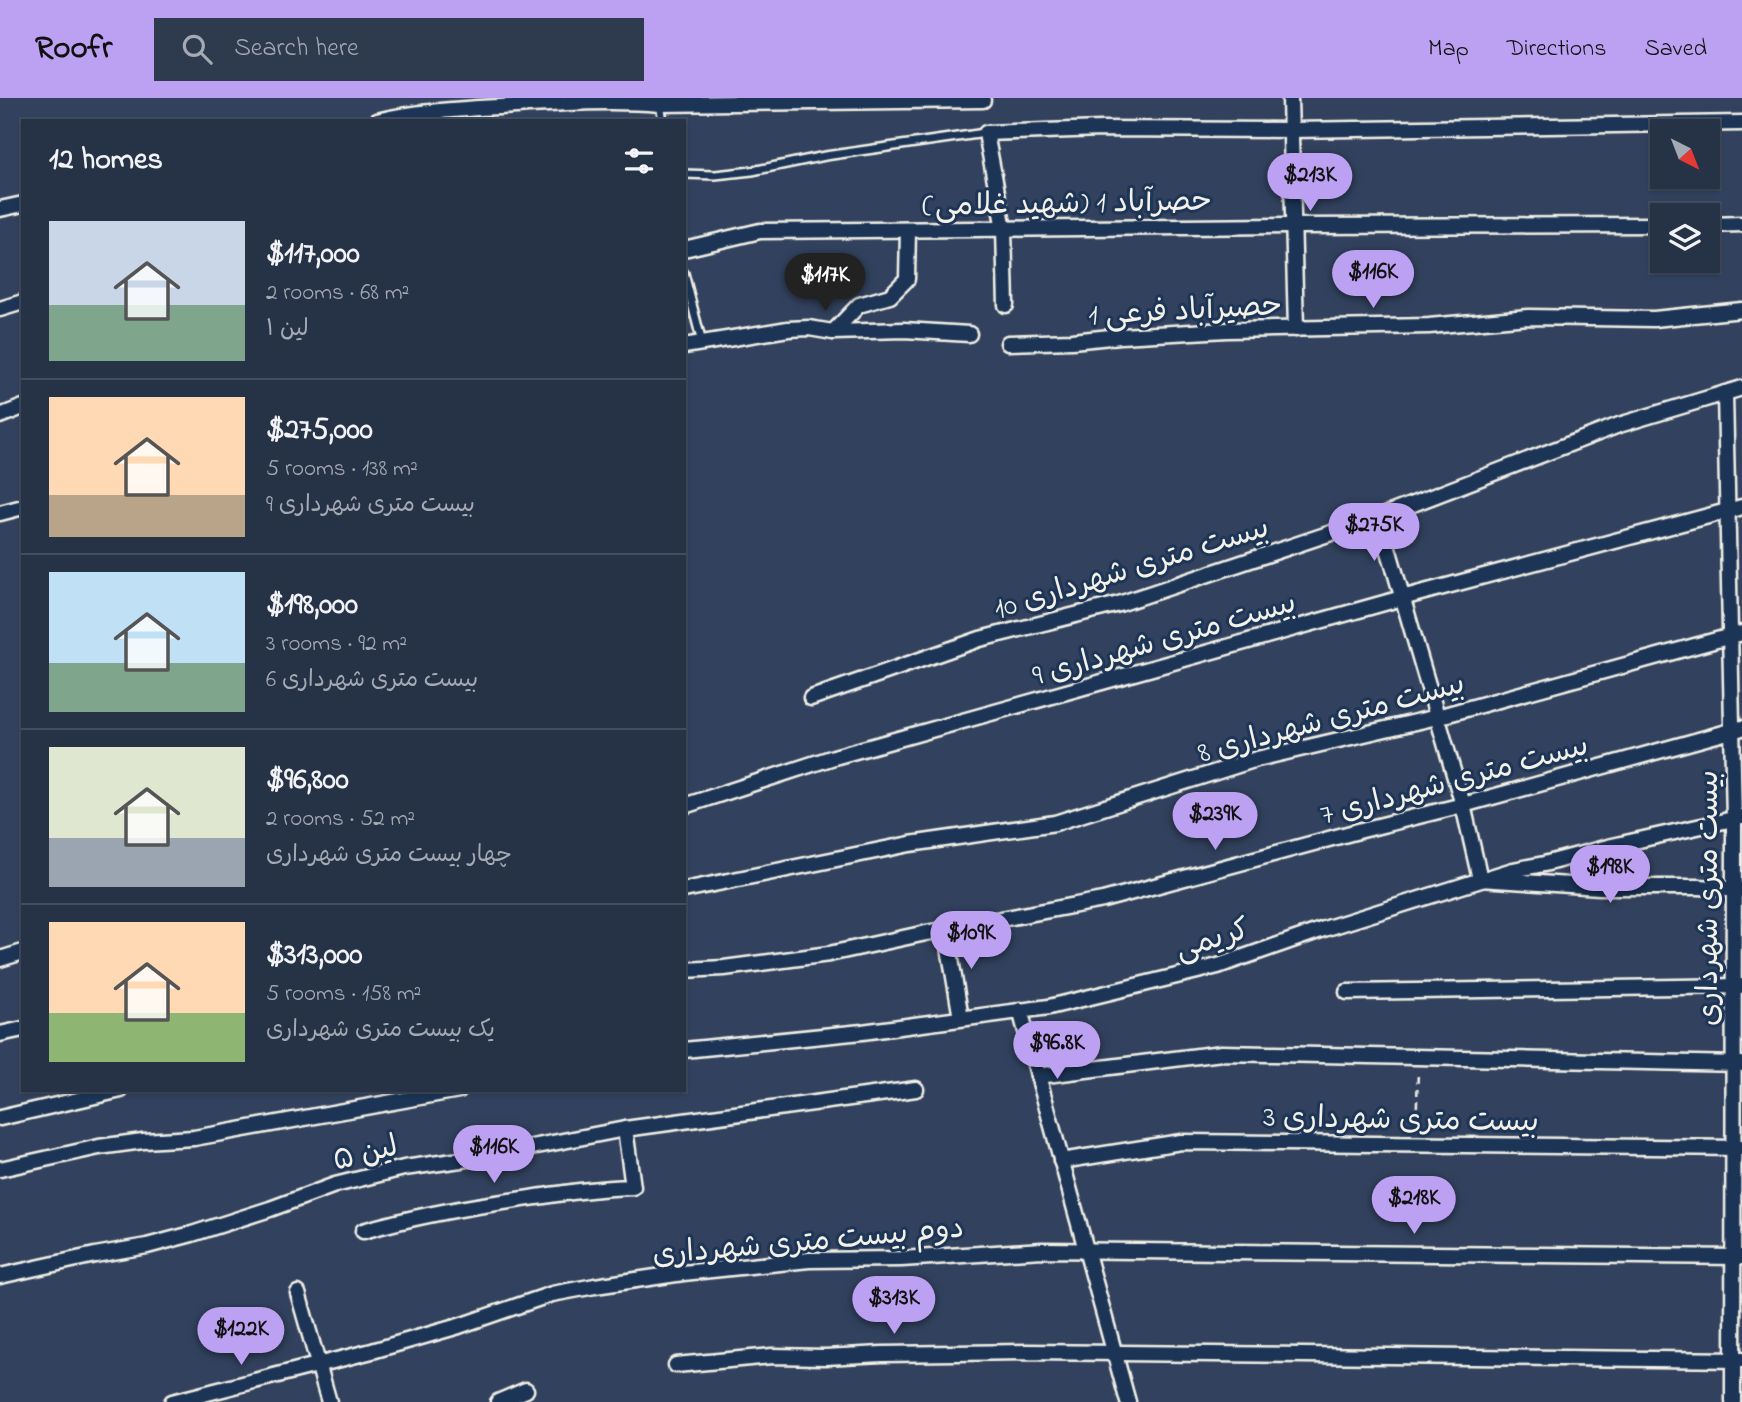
<!DOCTYPE html>
<html lang="en">
<head>
<meta charset="utf-8">
<style>
  body { margin:0; font-family:"Indie Flower","Playpen Sans Arabic",sans-serif; background:#2e3a4d; color:#f1f3f6; height:100vh; display:flex; flex-direction:column; font-size:26px; white-space:nowrap }
  * { box-sizing:border-box; margin:0 }
  p { font-size:23px; color:#a4aab3 }
  .icon { flex:none; width:38px; height:38px; fill:none; stroke:currentColor; stroke-width:2; stroke-linecap:round; stroke-linejoin:round }
  .map { position:relative; flex:1; overflow:hidden }
  .drawer { position:absolute; left:21px; top:21px; width:665px; height:973px; display:flex; flex-direction:column; background:#263246; border-radius:0px; box-shadow:0 2px 5px #0004,0 0 0 2px #424d5f }
  .drawer>* { flex:none }
  .needle { width:46px; rotate:138deg }
  .buttons { position:absolute; left:1650px; top:21px; display:grid; gap:14px }
  .buttons a { display:grid; place-items:center; width:70px; height:70px; border-radius:0px; background:#263246; box-shadow:0 2px 5px #0004,0 0 0 2px #424d5f; font-size:35px }
  .price { position:absolute; translate:-50% -60px; padding:0 16px; border-radius:24px; background:#bca0f2; color:#111; font-size:23px; line-height:46px; filter:drop-shadow(0 2px 4px #0008) }
  .price::after { content:''; position:absolute; left:50%; top:42px; width:21px; height:16px; margin-left:-10px; background:inherit; clip-path:polygon(0 0,100% 0,50% 100%) }
  .price.on { background:#222; color:#fff }
  ul { padding:0; list-style:none }
  li { display:flex; align-items:center; gap:21px; height:175px; padding:0 28px }
  li+li { border-top:2px solid #424d5f }
  li span { display:grid; place-items:center; flex:none; width:196px; height:140px; border-radius:0px; color:#555 }
  li>.icon { margin-inline-start:auto }
  span .icon { width:84px; height:84px; fill:#fffc; stroke-width:1 }
  li b { font-size:30px }
  h2 { display:flex; justify-content:space-between; align-items:center; height:84px; padding:0 28px; font-size:30px }
  header { display:flex; align-items:center; gap:42px; box-sizing:border-box; height:98px; padding:0 35px; background:#bca0f2; color:#111 }
  header strong { font-size:33px }
  nav { display:flex; gap:38px; margin-inline-start:auto; font-size:24px }
  .search { width:490px; height:63px; background:#2e3a4d; display:flex; align-items:center; gap:18px; box-sizing:border-box; padding:0 24px; border-radius:0px; color:#a4aab3; font-size:26px }
  .map>svg:first-child { display:block }
  .lines { fill:none; stroke-linecap:round; stroke-linejoin:round }
  .service-casing { stroke:#f4f1e8; stroke-width:12 }
  .minor-casing { stroke:#f4f1e8; stroke-width:19 }
  .path { stroke:#f4f1e8; stroke-width:2.5; stroke-dasharray:7 5; stroke-linecap:butt }
  .service { stroke:#1d3557; stroke-width:7 }
  .minor { stroke:#1d3557; stroke-width:14 }
  .labels { text-anchor:middle; stroke-width:6; stroke-linejoin:round; paint-order:stroke }
  .street-label { font-size:30px; fill:#f4f1e8; stroke:#1d3557 }
</style>
</head>
<body>
<header>
<strong>Roofr</strong>
<div class="search"><svg class="icon" aria-label="search" viewBox="0 0 24 24"><circle cx="10" cy="10" r="6"/><path d="M15 15l6 6"/></svg>Search here</div>
<nav><a>Map</a><a>Directions</a><a>Saved</a></nav>
</header>
<div class="map">
<svg width="1742" height="1304" viewBox="0 0 1742 1304">
  <rect width="100%" height="100%" fill="#32425e"/>
  <filter id="ink" filterUnits="userSpaceOnUse"><feTurbulence type="fractalNoise" baseFrequency=".0143" numOctaves="2"/><feDisplacementMap in="SourceGraphic" scale="14" xChannelSelector="R" yChannelSelector="G"/><feConvolveMatrix kernelMatrix="1 2 1 2 8 2 1 2 1" color-interpolation-filters="sRGB"/></filter>
  <g filter="url(#ink)">
    <g class="lines">
      <g class="service-casing">
        <g id="service">
          <path d="M660,6L663,23"/>
          <path d="M684,76L715,77L752,73L825,58L985,35"/>
          <path d="M684,175L702,245"/>
        </g>
      </g>
      <g class="minor-casing">
        <g id="minor">
          <path d="M1290,0L1296,231"/>
          <path d="M377,23C423,12 469,11 516,8C564,5 611,2 660,6L983,2"/>
          <path d="M0,111L23,106"/>
          <path d="M1708,127L1742,126"/>
          <path d="M684,151L760,133L1293,128L1662,127"/>
          <path d="M1006,207L1004,131L986,35L1102,31L1291,32L1742,25"/>
          <path d="M0,211L23,204"/>
          <path d="M833,234L859,207L890,198L907,181L908,132"/>
          <path d="M1008,245L1072,243L1120,238L1227,232L1429,228L1528,219L1654,221L1742,212"/>
          <path d="M684,248L788,231L809,230L833,234L904,232L969,236"/>
          <path d="M1725,295L1734,722L1733,1304"/>
          <path d="M0,318L23,309"/>
          <path d="M0,415L23,409"/>
          <path d="M1379,419L1463,707L1480,781L1600,789H1699L1741,792"/>
          <path d="M811,600L980,541L1119,506L1379,419L1619,327L1742,290"/>
          <path d="M684,708L834,659L1402,500L1742,409"/>
          <path d="M684,792L910,746L1055,725L1257,661L1437,619L1742,535"/>
          <path d="M946,832L961,920"/>
          <path d="M0,861L23,854"/>
          <path d="M684,872L724,870L829,856L926,835L1103,802L1362,732L1463,707L1742,630"/>
          <path d="M1347,894L1741,888"/>
          <path d="M1020,912L1128,1304"/>
          <path d="M0,936L23,931"/>
          <path d="M684,952L862,934L1049,909L1218,868L1324,831L1513,772L1544,766L1612,748L1742,719"/>
          <path d="M1038,978L1222,955L1741,966"/>
          <path d="M0,1020L121,992"/>
          <path d="M1061,1063L1181,1044L1741,1050"/>
          <path d="M0,1071L99,1049L143,1043L194,1040L459,992"/>
          <path d="M363,1133C412,1119 460,1110 510,1103C551,1097 592,1090 633,1089L625,1031"/>
          <path d="M0,1178L95,1157L147,1148L192,1136L270,1111L335,1087L404,1070L475,1060L625,1031L916,991"/>
          <path d="M298,1195L329,1304"/>
          <path d="M676,1267L772,1258L825,1259L882,1256L1028,1254L1742,1262"/>
          <path d="M172,1304L372,1253L459,1228L552,1196L595,1188L683,1175L809,1162L901,1161L1042,1152L1742,1159"/>
          <path d="M498,1304L526,1292"/>
        </g>
      </g>
      <path class="path" d="M1416,1033L1418,973"/>
      <use href="#service" class="service"/>
      <use href="#minor" class="minor"/>
    </g>
  </g>
  <g class="labels">
    <g class="street-label">
      <text transform="translate(1067 104) rotate(-1)" y="10">حصرآباد 1 (شهید غلامی)</text>
      <text transform="translate(1185 211) rotate(-3)" y="10">حصیرآباد فرعی 1</text>
      <text transform="translate(1131 469) rotate(-17)" y="10">بیست متری شهرداری 10</text>
      <text transform="translate(1164 540) rotate(-16)" y="10">بیست متری شهرداری 9</text>
      <text transform="translate(1331 619) rotate(-15)" y="10">بیست متری شهرداری 8</text>
      <text transform="translate(1454 681) rotate(-15)" y="10">بیست متری شهرداری 7</text>
      <text transform="translate(1707 800) rotate(-90)" y="10">بیست متری شهرداری</text>
      <text transform="translate(1212 840) rotate(-17)" y="10">کریمی</text>
      <text transform="translate(1401 1020) rotate(1)" y="10">بیست متری شهرداری 3</text>
      <text transform="translate(365 1054) rotate(-14)" y="10">لین ۵</text>
      <text transform="translate(808 1142) rotate(-5)" y="10">دوم بیست متری شهرداری</text>
    </g>
  </g>
</svg>
<div class="buttons">
<a><svg class="needle" viewBox="-14 -14 28 28"><path d="M0-13l5 13h-10z" fill="#e53935"/><path d="M0 13l5-13h-10z" fill="#a4aab3"/></svg></a>
<a><svg class="icon" aria-label="layers" viewBox="0 0 24 24"><path d="M12 4l9 5-9 5-9-5zM3 14l9 5 9-5"/></svg></a>
</div>
<b class="price" style="left:1310px;top:115px">$213K</b>
<b class="price" style="left:1373px;top:212px">$116K</b>
<b class="price on" style="left:825px;top:215px">$117K</b>
<b class="price" style="left:1374px;top:465px">$275K</b>
<b class="price" style="left:1215px;top:754px">$239K</b>
<b class="price" style="left:1610px;top:807px">$198K</b>
<b class="price" style="left:971px;top:873px">$109K</b>
<b class="price" style="left:1057px;top:983px">$96.8K</b>
<b class="price" style="left:494px;top:1087px">$116K</b>
<b class="price" style="left:1414px;top:1138px">$218K</b>
<b class="price" style="left:894px;top:1238px">$313K</b>
<b class="price" style="left:241px;top:1269px">$122K</b>
<section class="drawer">
<h2>12 homes<svg class="icon" aria-label="filters" viewBox="0 0 24 24"><path d="M4 7h16M4 17h16"/><circle cx="9" cy="7" r="2"/><circle cx="15" cy="17" r="2"/></svg></h2>
<ul>
<li><span style="background:linear-gradient(#c9d6e8 60%,#7fa58c 0)"><svg class="icon" aria-label="home" viewBox="0 0 24 24"><path d="M3 11l9-7 9 7M6 9v11h12V9"/></svg></span><div><b>$117,000</b><p>2 rooms · 68 m²</p><p>لین ۱</p></div></li>
<li><span style="background:linear-gradient(#ffd9b3 70%,#b9a48a 0)"><svg class="icon" aria-label="home" viewBox="0 0 24 24"><path d="M3 11l9-7 9 7M6 9v11h12V9"/></svg></span><div><b>$275,000</b><p>5 rooms · 138 m²</p><p>بیست متری شهرداری 9</p></div></li>
<li><span style="background:linear-gradient(#bfe0f5 65%,#7fa58c 0)"><svg class="icon" aria-label="home" viewBox="0 0 24 24"><path d="M3 11l9-7 9 7M6 9v11h12V9"/></svg></span><div><b>$198,000</b><p>3 rooms · 92 m²</p><p>بیست متری شهرداری 6</p></div></li>
<li><span style="background:linear-gradient(#dfe7d0 65%,#9aa5b1 0)"><svg class="icon" aria-label="home" viewBox="0 0 24 24"><path d="M3 11l9-7 9 7M6 9v11h12V9"/></svg></span><div><b>$96,800</b><p>2 rooms · 52 m²</p><p>چهار بیست متری شهرداری</p></div></li>
<li><span style="background:linear-gradient(#ffd9b3 65%,#8fb573 0)"><svg class="icon" aria-label="home" viewBox="0 0 24 24"><path d="M3 11l9-7 9 7M6 9v11h12V9"/></svg></span><div><b>$313,000</b><p>5 rooms · 158 m²</p><p>یک بیست متری شهرداری</p></div></li>
</ul>
</section>
</div>
</body>
</html>
